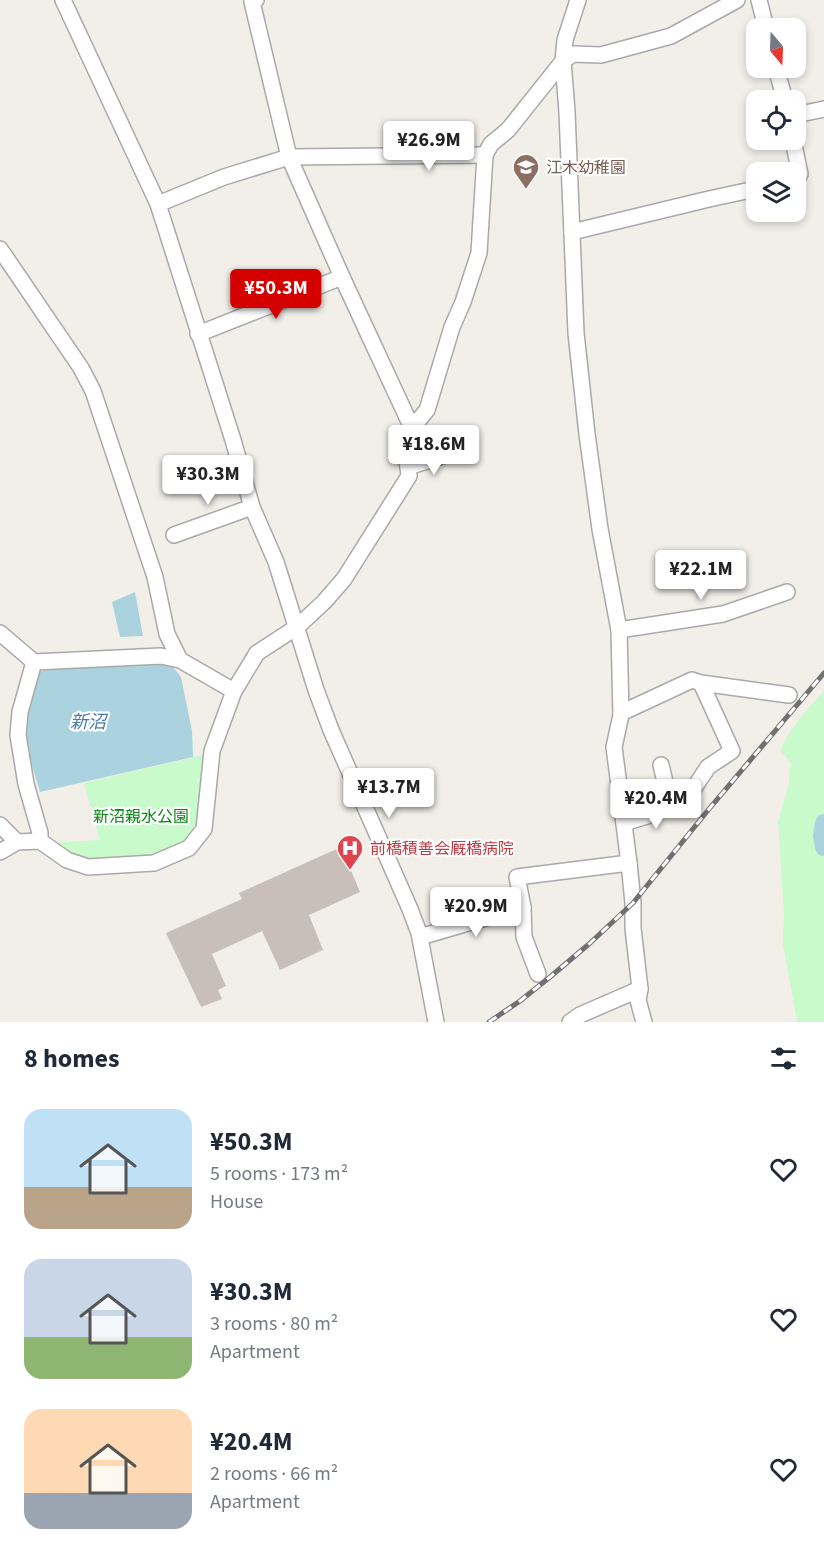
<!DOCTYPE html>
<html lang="en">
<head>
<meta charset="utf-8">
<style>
  body { margin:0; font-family:"Source Sans 3","Noto Sans JP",sans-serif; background:#f2f2f3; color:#1f2937; height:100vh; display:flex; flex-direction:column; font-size:22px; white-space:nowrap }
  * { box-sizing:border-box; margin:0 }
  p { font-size:20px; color:#747a83 }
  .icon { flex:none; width:33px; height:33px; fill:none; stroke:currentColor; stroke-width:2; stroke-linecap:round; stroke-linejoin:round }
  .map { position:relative; height:1022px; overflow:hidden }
  .panel { display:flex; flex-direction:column; background:#fff; flex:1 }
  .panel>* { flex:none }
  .needle { width:39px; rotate:161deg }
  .buttons { position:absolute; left:746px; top:18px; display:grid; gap:12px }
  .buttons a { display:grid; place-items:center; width:60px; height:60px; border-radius:12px; background:#fff; box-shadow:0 3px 9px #0003; font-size:30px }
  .price { position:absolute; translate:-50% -51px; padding:0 14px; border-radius:6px; background:#fff; color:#222; font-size:20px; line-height:39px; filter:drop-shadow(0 2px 3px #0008) }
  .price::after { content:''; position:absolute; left:50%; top:36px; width:18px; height:14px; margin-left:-9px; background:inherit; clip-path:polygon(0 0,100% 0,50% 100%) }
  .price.current { background:#d40000; color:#fff }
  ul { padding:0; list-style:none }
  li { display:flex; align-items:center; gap:18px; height:150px; padding:0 24px }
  li span { display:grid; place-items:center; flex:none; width:168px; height:120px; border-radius:18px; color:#555 }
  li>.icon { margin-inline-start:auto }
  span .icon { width:72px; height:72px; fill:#fffc; stroke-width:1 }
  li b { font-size:26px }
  h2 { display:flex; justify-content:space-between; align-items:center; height:72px; padding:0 24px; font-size:26px }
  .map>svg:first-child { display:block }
  .park { fill:#c8facc }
  .water { fill:#aad3df }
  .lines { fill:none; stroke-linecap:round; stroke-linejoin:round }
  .river { stroke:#aad3df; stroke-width:18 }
  .building { fill:#c7bfb8 }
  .minor-casing { stroke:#a9a9a9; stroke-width:18 }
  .minor { stroke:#fff; stroke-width:15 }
  .rail-casing { stroke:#707070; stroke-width:5 }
  .rail { stroke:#fff; stroke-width:3; stroke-dasharray:9; stroke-linecap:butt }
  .labels { text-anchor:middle; stroke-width:4.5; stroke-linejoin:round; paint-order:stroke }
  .education-label { font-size:16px; fill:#785e54; stroke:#fff; text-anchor:start }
  .park-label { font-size:16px; fill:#0c8416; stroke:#fff }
  .health-label { font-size:16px; fill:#be3a42; stroke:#fff; text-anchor:start }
  .water-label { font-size:18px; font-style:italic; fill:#4a7aab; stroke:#fff }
</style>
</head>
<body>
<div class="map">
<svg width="824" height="1022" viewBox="0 0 824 1022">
  <rect width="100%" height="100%" fill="#f2efe9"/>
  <g class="park">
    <path d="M824,691V1022H797L783,944L784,912L778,822L788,787L791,763L781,751C785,733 811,705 824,691Z"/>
    <path d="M208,754L202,827L186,845L153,860L88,864L49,843L100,840L84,783Z"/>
  </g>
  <g class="water">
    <path d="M135,592L143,636L120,637L112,602Z"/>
    <path d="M157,662L172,666L181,677L192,731L193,757L40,792L27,749L25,724L37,672L76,665Z"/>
  </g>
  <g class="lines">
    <path class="river" d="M824,823L822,836L824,847"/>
  </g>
  <path class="building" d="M341,847L360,892L309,915L323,950L280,970L262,931L212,954L226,986L218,990L222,999L201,1007L166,933L242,899L239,893Z"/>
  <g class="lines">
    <g class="minor-casing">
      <g id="minor">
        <path d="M63,0L158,204L233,440L252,507L276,562L316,690L331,730L410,909L419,933L436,1022"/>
        <path d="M256,0L252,2L289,157L342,277L412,428"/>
        <path d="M578,0L565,40L563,61L567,112L576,333L587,434L600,529L619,630L621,715L614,747L629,863L633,903V928L640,989L638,1000L644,1022"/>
        <path d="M759,0L766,28"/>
        <path d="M776,68L785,100"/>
        <path d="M795,115L824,109"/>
        <path d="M793,140L800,174L795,182"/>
        <path d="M158,204L224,177L289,157L485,155"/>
        <path d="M572,232L709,199L746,191L756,190"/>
        <path d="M0,249L81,368L93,391L155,577L167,634L180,660"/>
        <path d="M198,334L342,277"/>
        <path d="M408,467L449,454"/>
        <path d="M174,535L252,507"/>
        <path d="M619,630L723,614L787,592"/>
        <path d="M0,633L34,662L161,656L180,660L234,691"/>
        <path d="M34,662L20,712L18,735L26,784L40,833V841"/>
        <path d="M621,713L692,680L701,683L789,695"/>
        <path d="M661,765L669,799L682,806L708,767L732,751L701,683"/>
        <path d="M624,823L647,816L673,802"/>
        <path d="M0,825L17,842"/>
        <path d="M0,852L17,842L40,841L67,860L88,867L154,863L189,848L204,829L212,751L234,691L257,653L297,627L324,602L344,579L409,476L406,451L412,428L427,410L452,327L463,302L479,253L485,155L491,144L508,130L563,61L573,54L601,55L671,36L737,0"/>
        <path d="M420,937L523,907"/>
        <path d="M538,974L524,937L523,907L517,877L629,863"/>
        <path d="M570,1022L580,1015L640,989"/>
      </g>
    </g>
    <use href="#minor" class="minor"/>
    <g class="rail-casing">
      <path id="rail" d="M489,1022L520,1001L550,977L589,944L633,903L709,809L824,673"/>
    </g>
    <use href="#rail" class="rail"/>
  </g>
  <defs>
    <g id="school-pin" transform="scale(1.35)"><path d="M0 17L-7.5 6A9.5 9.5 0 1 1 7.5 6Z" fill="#8d6e63" stroke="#fff"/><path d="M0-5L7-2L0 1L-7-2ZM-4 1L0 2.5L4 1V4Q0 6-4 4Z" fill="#fff"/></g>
    <g id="hospital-pin" transform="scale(1.35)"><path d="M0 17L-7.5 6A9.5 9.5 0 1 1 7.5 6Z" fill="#e0444e" stroke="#fff"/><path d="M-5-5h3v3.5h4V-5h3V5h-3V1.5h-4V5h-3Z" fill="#fff"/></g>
  </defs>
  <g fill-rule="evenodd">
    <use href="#school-pin" x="526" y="167"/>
    <use href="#hospital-pin" x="350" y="848"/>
  </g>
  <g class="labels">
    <g class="education-label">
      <text x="546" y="173">江木幼稚園</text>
    </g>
    <g class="park-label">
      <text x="141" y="822">新沼親水公園</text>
    </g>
    <g class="health-label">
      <text x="370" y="854">前橋積善会厩橋病院</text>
    </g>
    <g class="water-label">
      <text x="88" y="728">新沼</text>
    </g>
  </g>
</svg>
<div class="buttons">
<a><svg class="needle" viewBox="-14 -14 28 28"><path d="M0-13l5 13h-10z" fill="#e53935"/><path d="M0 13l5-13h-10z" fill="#747a83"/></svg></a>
<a><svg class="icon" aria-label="locate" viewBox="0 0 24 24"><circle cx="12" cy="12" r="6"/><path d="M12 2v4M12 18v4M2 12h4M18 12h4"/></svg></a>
<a><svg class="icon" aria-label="layers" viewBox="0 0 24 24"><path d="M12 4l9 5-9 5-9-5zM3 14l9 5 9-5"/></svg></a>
</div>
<b class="price" style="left:429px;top:172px">¥26.9M</b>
<b class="price current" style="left:276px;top:320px">¥50.3M</b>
<b class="price" style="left:434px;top:476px">¥18.6M</b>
<b class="price" style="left:208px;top:506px">¥30.3M</b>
<b class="price" style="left:701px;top:601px">¥22.1M</b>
<b class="price" style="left:389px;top:819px">¥13.7M</b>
<b class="price" style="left:656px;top:830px">¥20.4M</b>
<b class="price" style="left:476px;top:938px">¥20.9M</b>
</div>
<section class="panel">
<h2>8 homes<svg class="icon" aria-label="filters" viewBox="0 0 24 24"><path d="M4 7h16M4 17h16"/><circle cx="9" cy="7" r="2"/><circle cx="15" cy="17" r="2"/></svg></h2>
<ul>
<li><span style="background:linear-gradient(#bfe0f5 65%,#b9a48a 0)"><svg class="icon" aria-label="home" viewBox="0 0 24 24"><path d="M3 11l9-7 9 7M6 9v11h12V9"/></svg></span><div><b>¥50.3M</b><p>5 rooms · 173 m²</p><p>House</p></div><svg class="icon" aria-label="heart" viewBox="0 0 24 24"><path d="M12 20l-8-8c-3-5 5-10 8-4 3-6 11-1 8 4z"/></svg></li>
<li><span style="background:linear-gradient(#c9d6e8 65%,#8fb573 0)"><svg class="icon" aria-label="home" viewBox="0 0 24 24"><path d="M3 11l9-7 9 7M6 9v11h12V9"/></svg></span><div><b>¥30.3M</b><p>3 rooms · 80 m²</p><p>Apartment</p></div><svg class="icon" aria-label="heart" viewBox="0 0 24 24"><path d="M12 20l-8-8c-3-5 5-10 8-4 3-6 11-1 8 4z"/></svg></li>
<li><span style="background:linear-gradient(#ffd9b3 70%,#9aa5b1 0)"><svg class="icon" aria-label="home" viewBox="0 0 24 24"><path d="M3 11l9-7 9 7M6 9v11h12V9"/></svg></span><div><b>¥20.4M</b><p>2 rooms · 66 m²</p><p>Apartment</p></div><svg class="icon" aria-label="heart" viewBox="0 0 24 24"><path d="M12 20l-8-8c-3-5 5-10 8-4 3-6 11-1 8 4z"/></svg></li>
</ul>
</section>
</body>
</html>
